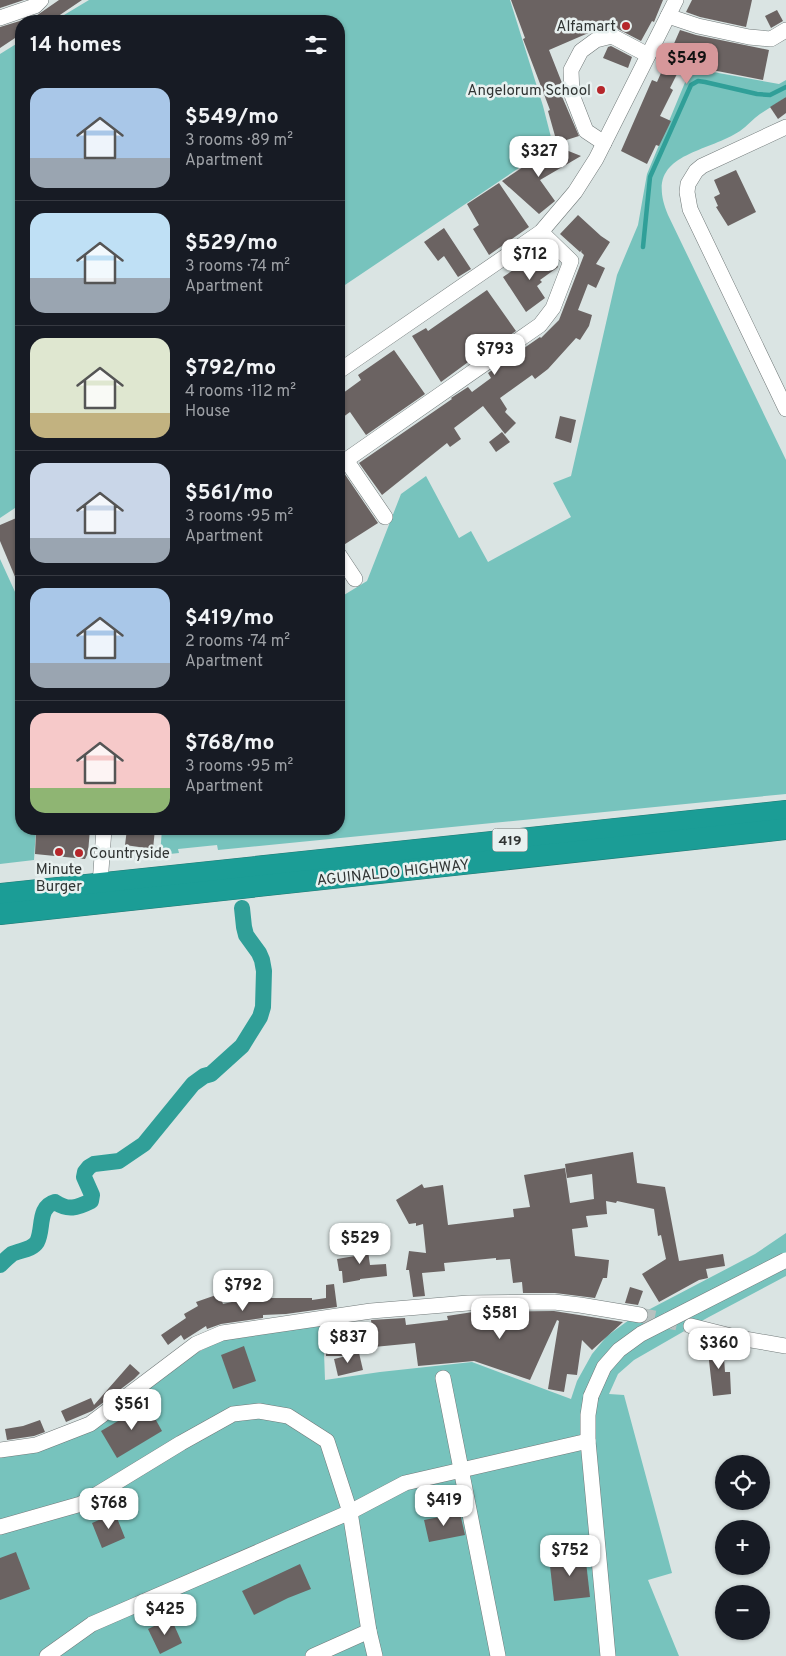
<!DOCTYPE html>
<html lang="en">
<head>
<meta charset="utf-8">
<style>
  body { margin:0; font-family:Overpass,sans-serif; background:#242831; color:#f1f3f6; height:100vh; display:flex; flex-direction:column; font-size:19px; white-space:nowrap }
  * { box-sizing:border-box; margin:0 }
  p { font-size:16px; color:#9ea1a6 }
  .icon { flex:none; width:28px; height:28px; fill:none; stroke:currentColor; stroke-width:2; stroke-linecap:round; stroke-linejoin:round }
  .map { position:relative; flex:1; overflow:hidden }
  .details { position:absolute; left:15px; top:15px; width:330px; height:820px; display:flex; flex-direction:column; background:#171b24; border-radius:20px; box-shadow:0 1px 4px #0004 }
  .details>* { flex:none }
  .fabs { position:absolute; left:715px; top:1455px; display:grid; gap:10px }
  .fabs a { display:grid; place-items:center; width:55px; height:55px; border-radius:50%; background:#171b24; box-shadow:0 1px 4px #0004; font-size:25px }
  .price { position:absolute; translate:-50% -42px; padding:0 11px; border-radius:10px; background:#fff; color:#222; font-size:16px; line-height:32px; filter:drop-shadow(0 1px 2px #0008) }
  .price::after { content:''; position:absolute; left:50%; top:30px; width:15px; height:11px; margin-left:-8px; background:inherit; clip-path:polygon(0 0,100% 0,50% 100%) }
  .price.current { background:#d6979a; color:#111 }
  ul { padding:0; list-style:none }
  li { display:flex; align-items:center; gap:15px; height:125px; padding:0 15px }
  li+li { border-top:1px solid #363941 }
  li span { display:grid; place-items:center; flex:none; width:140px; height:100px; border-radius:15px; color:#555 }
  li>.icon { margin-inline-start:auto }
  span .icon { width:60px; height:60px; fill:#fffc; stroke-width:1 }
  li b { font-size:21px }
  h2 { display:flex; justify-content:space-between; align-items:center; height:60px; padding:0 15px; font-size:21px }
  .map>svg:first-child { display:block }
  .green { fill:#77c3bd }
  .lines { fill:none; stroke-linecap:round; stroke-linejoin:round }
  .stream { stroke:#309f98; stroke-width:4.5 }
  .canal { stroke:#309f98; stroke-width:16 }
  .building { fill:#6b6362 }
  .minor-tunnel { stroke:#b8c1c0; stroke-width:15; stroke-dasharray:15 8; stroke-linecap:butt }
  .minor-casing { stroke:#717979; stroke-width:16 }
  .highway-casing { stroke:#237974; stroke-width:22 }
  .minor { stroke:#fff; stroke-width:15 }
  .highway { stroke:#1b9d96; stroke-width:21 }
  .minor-bridge-casing { stroke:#717979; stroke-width:16; stroke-linecap:butt }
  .minor-bridge { stroke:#fff; stroke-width:15 }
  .poi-dot { fill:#b6262a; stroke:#e8f1f0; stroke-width:2 }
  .labels { text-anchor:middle; stroke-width:5; stroke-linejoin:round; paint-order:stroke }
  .shield { fill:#e8f1f0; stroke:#686d6c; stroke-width:1 }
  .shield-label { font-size:14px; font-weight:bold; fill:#313534 }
  .poi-label { font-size:15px; fill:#313534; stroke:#e8f1f0; text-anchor:end }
  .street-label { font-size:15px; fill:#313534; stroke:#e8f1f0 }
</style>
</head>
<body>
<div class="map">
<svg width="786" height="1656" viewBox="0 0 786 1656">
  <rect width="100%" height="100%" fill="#dae4e3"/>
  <g class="green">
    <path d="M89,0H510L543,106L553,145L339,289V21H54Z"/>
    <path d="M21,41V504L0,518V54Z"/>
    <path d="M691,68L779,84L786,80V97C778,103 769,108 760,114C753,119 747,126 740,131C703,155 642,153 668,215L786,460V794L218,850L217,845L178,849L179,853L160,855L162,829H339V598L367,581L401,494L426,476L459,538L471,531L488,562L571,517L553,483L571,476L617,275L638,225L647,174Z"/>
    <path d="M0,559L21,605V829H36L34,860L0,864Z"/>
    <path d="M786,1233V1276L707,1318L634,1360L618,1374L609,1394L624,1395L672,1573L648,1580L679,1656H0V1457L42,1450L71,1439L98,1426L174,1365L219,1341L323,1324L325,1380L380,1372L472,1362L571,1399L577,1381L592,1354L607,1336L629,1320L755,1254Z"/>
  </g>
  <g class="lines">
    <path class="stream" d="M643,247L650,177L691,85L698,81L705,82L757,94L770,95L786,87"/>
    <path class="canal" d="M0,1265C4,1261 8,1257 12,1254C20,1250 32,1250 37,1242C44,1229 37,1207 55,1202C68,1211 77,1208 91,1201L92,1195L84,1177L85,1172L89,1167L94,1164L119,1161L144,1144L193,1084L204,1076L211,1074L242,1046L260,1017L263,1007L264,971L262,960L259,953L246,935L244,927L242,908"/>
  </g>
  <g class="building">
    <path d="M0,0H24L0,8Z"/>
    <path d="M59,0H82L51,21H21V34L0,48V27L33,17V18Z"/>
    <path d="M511,0H663L654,22L652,21L641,41L616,28L617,24L593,31L549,50L562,83L557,85L579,136L557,143L548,111L550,110L523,39L525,38Z"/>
    <path d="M692,0H752L746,27L700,17L686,12Z"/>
    <path d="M777,10L783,21L771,28L765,16Z"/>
    <path d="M680,30L696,35L769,50L763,80L707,69L709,61L688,54H687L670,88L673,90L660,116L671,121L659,146L656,145L647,164L621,151L652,80L657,82Z"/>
    <path d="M611,46L632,57L628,68L603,58L608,47Z"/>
    <path d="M786,97V113L778,119L770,107Z"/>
    <path d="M556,146L581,156L540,180L555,201L539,214L502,181L538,157L537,156Z"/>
    <path d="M736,170L756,212L728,226L716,207L718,206L714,197L720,194L714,180Z"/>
    <path d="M499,183L529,227L489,255L473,229L479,225L467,204Z"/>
    <path d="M578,215L601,236L610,242L596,264L605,268L596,288L588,284L578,310L592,315L589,326L580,340L576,338L548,369L535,379L532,375L500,398L507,409L505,412L516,423L505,434L483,406L454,428L461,439L450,447L447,443L382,495L359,463L452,399L451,398L468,387L472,392L491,378L488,373L540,337L541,338L559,320L584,255L581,252L582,250L580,252L560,234Z"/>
    <path d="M444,228L471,269L458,277L444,256L438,261L424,242Z"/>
    <path d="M548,254L558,267L540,280L542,282L537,286L545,298L526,312L503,277L526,261L531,267Z"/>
    <path d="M487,290L516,331L476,358L475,357L441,382L412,336L426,328L428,331Z"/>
    <path d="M394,350L425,394L366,435L350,412L339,420V396L361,380L358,375Z"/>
    <path d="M560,416L576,420L571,443L555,438Z"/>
    <path d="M502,432L510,442L496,452L489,442Z"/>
    <path d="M344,473L378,523L342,546H339V474Z"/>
    <path d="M21,516V591L0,541V525Z"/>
    <path d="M63,829H90L88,853L85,859L35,854L36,833L63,835Z"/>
    <path d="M127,829H155L153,849L125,845Z"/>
    <path d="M633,1152L637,1183L665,1187L679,1261L723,1254L725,1266L706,1269L708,1278L699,1280L659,1302L642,1274L666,1259L661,1235L658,1236L654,1209L617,1201L616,1203L606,1201L607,1214L586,1216L588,1227L572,1229L575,1256L609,1260L607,1278H603L595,1298L555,1293H523L522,1282L513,1283L510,1259L496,1260V1258L444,1263L445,1271L422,1273L425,1296L413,1297L409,1270H406L409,1251L426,1253L423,1224L416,1226V1223L409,1224L396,1200L422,1184L424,1188L443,1185L448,1225L514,1217L513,1209L530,1207L524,1175L565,1168L570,1203L594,1199L592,1174L567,1178L565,1164Z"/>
    <path d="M352,1241L367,1244L370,1265L386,1264L387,1276L360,1279V1280L343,1283L342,1271H339L337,1259L355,1256Z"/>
    <path d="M334,1284L337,1307L286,1314L263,1315V1318L221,1324L207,1329L206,1326L184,1340L181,1335L168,1345L161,1335L186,1318L184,1314L198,1306L196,1302L219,1294L223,1304L245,1299L258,1298H312V1300L326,1298V1285Z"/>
    <path d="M630,1287L643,1291L638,1305L625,1303Z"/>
    <path d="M554,1311L623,1322L592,1350L582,1340L577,1375L567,1374L564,1392L548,1389L559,1321L557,1320L530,1380L474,1361L418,1366L415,1343L374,1347L371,1320L405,1318L406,1325L448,1320L447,1316L473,1312Z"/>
    <path d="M341,1325L344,1356H326V1327Z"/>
    <path d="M717,1342L723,1344L725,1372H730L731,1394L713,1396L707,1343Z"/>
    <path d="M244,1346L256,1381L233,1389L221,1355Z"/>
    <path d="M359,1353L363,1370L338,1376L334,1359Z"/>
    <path d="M130,1364L140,1373L134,1379L92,1411L66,1422L61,1411L91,1398L94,1405Z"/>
    <path d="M147,1404L162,1431L117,1458L101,1431Z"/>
    <path d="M40,1420L45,1432L34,1436L7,1440L5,1429L23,1426Z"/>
    <path d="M115,1513L125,1538L102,1548L92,1523Z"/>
    <path d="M460,1513L465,1535L429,1542L424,1520Z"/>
    <path d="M16,1552L30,1589L0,1600V1558Z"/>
    <path d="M585,1553L590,1597L554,1601L549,1557Z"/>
    <path d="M300,1564L311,1589L288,1598L254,1615L242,1591Z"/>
    <path d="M171,1618L182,1643L160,1654L148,1629Z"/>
  </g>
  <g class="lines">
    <path class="minor-tunnel" d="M640,1315L691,1326"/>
    <g class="minor-casing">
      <g id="minor">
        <path d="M668,16L698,26L749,37L771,39L786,30"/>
        <path d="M0,18L35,6L41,0"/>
        <path d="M786,127L702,166L696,171L688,184L687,192L690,209L786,409"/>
        <path d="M604,143L586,131L572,95L571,70L581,51L596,40L612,36L648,55"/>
        <path d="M339,371L541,232L575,192L596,159L676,0"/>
        <path d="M346,460L385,517"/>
        <path d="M339,465L540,325L553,308L571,261L541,232"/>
        <path d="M339,555L355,579"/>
        <path d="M100,884L104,829"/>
        <path d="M691,1326L739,1338L786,1346"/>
        <path d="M443,1378L498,1656"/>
        <path d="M591,1396L588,1415V1441L608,1656"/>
        <path d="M0,1450L36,1445L90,1424L196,1344L222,1333L371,1311L468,1303L554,1302L580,1305L640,1315"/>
        <path d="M0,1527L81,1504L181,1443L233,1414L259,1411L288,1416L327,1441L350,1512L369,1631L375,1656"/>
        <path d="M47,1656L92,1624L350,1512L405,1483L588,1441"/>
        <path d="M313,1656L369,1631"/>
      </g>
    </g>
    <g class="highway-casing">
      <g id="highway">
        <path d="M0,894L786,811"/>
        <path d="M0,914L786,829"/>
      </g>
    </g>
    <use href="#minor" class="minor"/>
    <use href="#highway" class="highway"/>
    <g class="minor-bridge-casing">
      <path id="minor-bridge" d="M591,1396L604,1367L619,1350L641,1334L786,1260"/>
    </g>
    <use href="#minor-bridge" class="minor-bridge"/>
  </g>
  <g class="poi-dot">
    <circle cx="626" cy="26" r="5"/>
    <circle cx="601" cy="90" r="5"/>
    <circle cx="59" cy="852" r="5"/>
    <circle cx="79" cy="853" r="5"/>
  </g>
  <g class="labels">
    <rect class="shield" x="492.5" y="828.5" width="35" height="23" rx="4"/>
    <g class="shield-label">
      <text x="510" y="845">419</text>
    </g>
    <g class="poi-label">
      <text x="616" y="31">Alfamart</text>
      <text x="591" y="95">Angelorum School</text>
      <text x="89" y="858" text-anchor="start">Countryside</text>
      <text x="59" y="874" text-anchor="middle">Minute<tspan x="59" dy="17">Burger</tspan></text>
    </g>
    <g class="street-label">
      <text transform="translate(393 872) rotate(-6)" y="5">AGUINALDO HIGHWAY</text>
    </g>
  </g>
</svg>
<div class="fabs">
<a><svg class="icon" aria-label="locate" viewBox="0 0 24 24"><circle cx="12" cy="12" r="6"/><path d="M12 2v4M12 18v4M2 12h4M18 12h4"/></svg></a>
<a>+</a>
<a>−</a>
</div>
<b class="price current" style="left:687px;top:85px">$549</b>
<b class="price" style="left:539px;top:178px">$327</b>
<b class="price" style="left:530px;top:281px">$712</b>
<b class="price" style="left:495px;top:376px">$793</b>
<b class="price" style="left:360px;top:1265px">$529</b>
<b class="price" style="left:243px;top:1312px">$792</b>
<b class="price" style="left:500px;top:1340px">$581</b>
<b class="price" style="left:348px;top:1364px">$837</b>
<b class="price" style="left:719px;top:1370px">$360</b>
<b class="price" style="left:132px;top:1431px">$561</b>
<b class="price" style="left:444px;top:1527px">$419</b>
<b class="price" style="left:109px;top:1530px">$768</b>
<b class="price" style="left:570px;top:1577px">$752</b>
<b class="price" style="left:165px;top:1636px">$425</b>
<section class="details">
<h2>14 homes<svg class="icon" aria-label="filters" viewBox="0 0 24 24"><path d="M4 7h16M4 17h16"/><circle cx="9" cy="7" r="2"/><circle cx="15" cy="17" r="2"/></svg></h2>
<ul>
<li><span style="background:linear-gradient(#a9c7e8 70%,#9aa5b1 0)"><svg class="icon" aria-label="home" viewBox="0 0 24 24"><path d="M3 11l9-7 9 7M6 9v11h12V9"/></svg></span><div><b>$549/mo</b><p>3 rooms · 89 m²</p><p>Apartment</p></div></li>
<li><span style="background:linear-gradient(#bfe0f5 65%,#9aa5b1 0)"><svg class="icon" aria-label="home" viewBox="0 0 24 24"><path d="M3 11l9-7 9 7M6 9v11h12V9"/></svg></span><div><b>$529/mo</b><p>3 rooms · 74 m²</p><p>Apartment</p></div></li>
<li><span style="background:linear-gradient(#dfe7d0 75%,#c2b280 0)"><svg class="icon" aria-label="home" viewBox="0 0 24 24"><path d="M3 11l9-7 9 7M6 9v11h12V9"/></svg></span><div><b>$792/mo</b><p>4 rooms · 112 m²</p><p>House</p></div></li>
<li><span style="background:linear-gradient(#c9d6e8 75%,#9aa5b1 0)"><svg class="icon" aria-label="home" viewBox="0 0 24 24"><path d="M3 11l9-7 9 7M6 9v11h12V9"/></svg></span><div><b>$561/mo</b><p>3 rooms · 95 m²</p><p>Apartment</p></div></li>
<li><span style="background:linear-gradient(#a9c7e8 75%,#9aa5b1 0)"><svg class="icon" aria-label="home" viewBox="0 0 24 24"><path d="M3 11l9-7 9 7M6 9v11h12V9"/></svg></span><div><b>$419/mo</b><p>2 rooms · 74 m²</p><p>Apartment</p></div></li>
<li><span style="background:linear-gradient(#f6c9c9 75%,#8fb573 0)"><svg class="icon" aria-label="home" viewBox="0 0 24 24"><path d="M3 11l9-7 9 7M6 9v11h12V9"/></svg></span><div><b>$768/mo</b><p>3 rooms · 95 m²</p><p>Apartment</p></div></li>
</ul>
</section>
</div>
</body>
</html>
